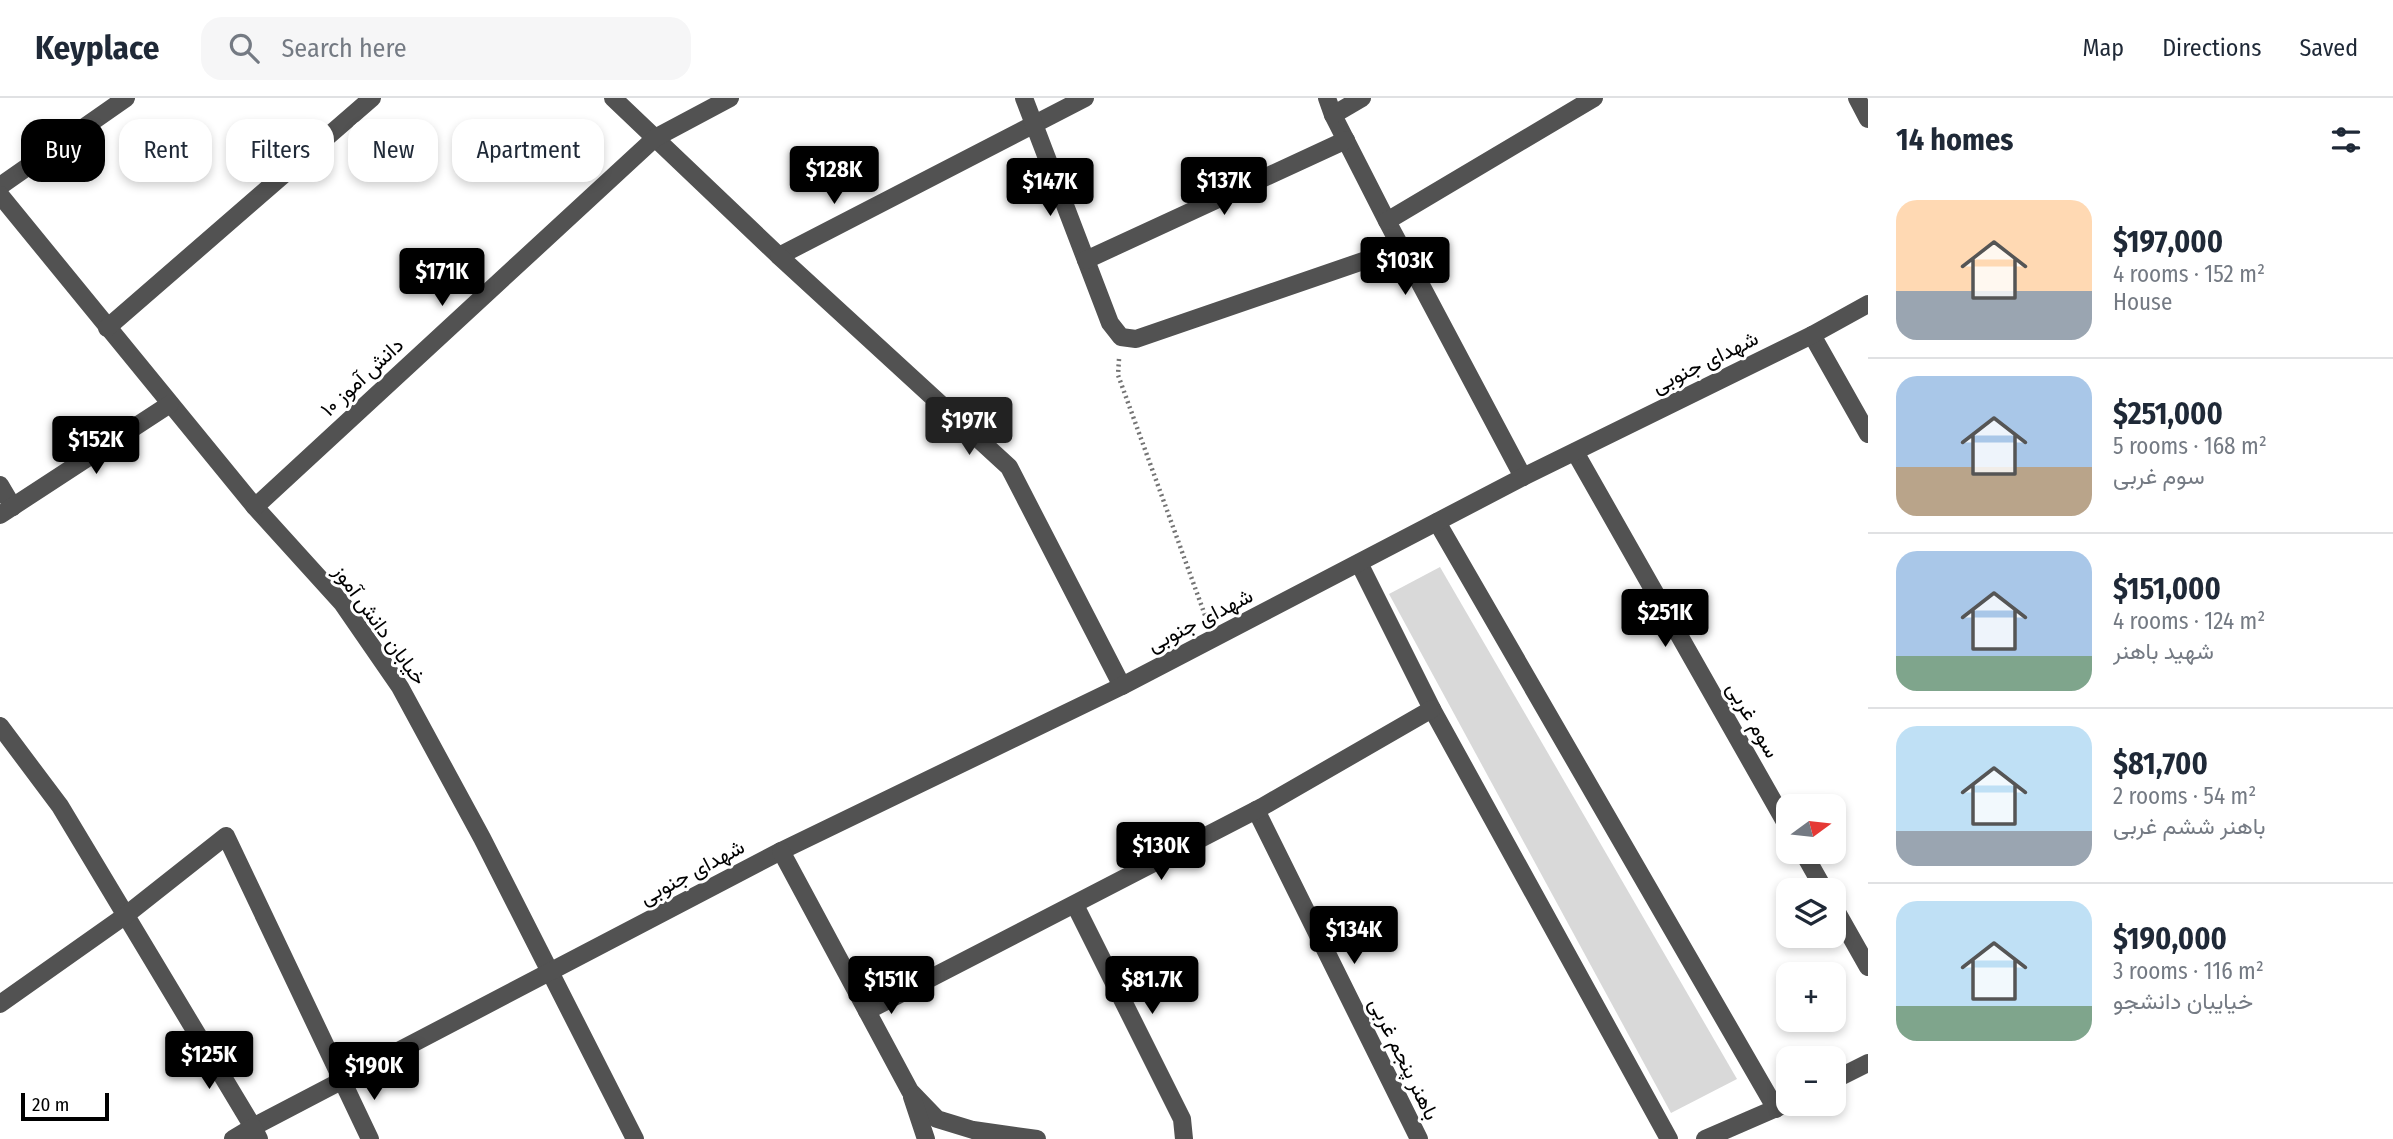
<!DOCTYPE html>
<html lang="en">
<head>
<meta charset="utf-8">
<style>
  body { margin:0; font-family:"Fira Sans Condensed",Vazirmatn,sans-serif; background:#f6f6f7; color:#1f2937; height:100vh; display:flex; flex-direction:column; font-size:26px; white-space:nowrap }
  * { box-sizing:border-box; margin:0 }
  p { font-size:23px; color:#747a83 }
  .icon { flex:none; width:38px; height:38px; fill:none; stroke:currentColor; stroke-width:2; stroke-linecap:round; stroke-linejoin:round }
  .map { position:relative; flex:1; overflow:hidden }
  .details { display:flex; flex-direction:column; background:#fff; width:525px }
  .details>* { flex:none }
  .guide { position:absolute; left:21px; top:21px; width:665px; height:63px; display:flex; gap:14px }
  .needle { width:46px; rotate:75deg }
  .controls { position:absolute; left:1776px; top:696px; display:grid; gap:14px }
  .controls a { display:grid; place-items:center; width:70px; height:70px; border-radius:14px; background:#fff; box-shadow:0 4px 10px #0003; font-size:35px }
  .scale { position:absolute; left:21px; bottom:18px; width:88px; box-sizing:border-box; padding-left:7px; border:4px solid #000; border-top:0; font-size:19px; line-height:24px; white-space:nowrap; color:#000; -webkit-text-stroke:5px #fff; paint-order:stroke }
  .price { position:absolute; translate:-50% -60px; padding:0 16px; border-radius:7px; background:#000; color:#fff; font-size:23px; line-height:46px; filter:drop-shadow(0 2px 4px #0008) }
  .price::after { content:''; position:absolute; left:50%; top:42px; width:21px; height:16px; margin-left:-10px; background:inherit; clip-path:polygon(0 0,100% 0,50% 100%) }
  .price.selected { background:#222; color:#fff }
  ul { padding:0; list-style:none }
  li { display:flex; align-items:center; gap:21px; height:175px; padding:0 28px }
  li+li { border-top:2px solid #e0e1e3 }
  li span { display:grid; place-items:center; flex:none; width:196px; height:140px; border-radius:21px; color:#555 }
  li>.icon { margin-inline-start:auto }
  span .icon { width:84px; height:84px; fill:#fffc; stroke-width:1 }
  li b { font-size:30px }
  h2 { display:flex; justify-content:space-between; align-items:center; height:84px; padding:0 28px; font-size:30px }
  .chip { padding:0 24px; border-radius:21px; background:#fff; box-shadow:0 4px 10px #0003; font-size:24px; line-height:63px }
  .chip.selected { background:#000; color:#fff }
  header { display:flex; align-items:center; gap:42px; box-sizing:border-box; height:98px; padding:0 35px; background:#fff; border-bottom:2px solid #e0e1e3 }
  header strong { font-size:33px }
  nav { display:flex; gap:38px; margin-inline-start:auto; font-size:24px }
  .search { width:490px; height:63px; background:#f6f6f7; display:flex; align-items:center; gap:18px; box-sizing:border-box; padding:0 24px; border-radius:21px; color:#747a83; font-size:26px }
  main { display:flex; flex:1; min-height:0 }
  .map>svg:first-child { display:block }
  .green { fill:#d9d9d9 }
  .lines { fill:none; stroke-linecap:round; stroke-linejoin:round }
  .path { stroke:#747474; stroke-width:4.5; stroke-dasharray:2 3.5; stroke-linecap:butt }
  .minor { stroke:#525252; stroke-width:18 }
  .labels { text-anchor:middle; stroke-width:6; stroke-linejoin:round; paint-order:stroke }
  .street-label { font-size:21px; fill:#000; stroke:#fff }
</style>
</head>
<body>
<header>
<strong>Keyplace</strong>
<div class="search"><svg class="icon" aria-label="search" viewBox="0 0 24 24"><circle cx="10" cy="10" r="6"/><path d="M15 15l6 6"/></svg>Search here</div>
<nav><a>Map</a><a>Directions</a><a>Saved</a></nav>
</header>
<main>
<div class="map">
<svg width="1868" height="1041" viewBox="0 0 1868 1041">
  <rect width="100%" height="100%" fill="#fff"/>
  <path class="green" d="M1440,469L1737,981L1671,1015L1389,496Z"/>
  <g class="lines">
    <path class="path" d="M1119,261L1118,277L1206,520"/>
    <g class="minor">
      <path d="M613,0L779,158L1085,0"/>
      <path d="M1024,0L1110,225L1121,239L1136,241L1401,150"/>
      <path d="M1327,0L1333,17L1387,123L1523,379"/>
      <path d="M1857,0L1868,21"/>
      <path d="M1333,17L1362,0"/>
      <path d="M0,88L126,0"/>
      <path d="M0,97L255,409L342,505L400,589L482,740L635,1041"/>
      <path d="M1387,123L1594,0"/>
      <path d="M779,158L1009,369L1122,588"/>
      <path d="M1086,162L1346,42"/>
      <path d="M107,230L372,0"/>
      <path d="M1812,237L1868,336"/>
      <path d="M1575,354L1788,729"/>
      <path d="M0,387L13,409"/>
      <path d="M255,409L655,40L730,0"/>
      <path d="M0,417L170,306"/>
      <path d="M1437,424L1776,1011"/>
      <path d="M1359,465L1432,611L1669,1041"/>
      <path d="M0,628L60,708L253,1029L781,753L1122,588L1523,379L1812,237L1868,206"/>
      <path d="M1256,712L1419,1041"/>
      <path d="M781,753L910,993L937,1021L973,1032L1037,1041"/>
      <path d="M1803,754L1825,793"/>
      <path d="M1075,807L1182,1021L1184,1041"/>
      <path d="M1834,809L1868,869"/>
      <path d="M0,906L126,817L226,738L370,1041"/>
      <path d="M867,913L1262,709L1432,611"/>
      <path d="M1834,982L1868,965"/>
      <path d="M912,999L926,1041"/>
      <path d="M233,1041L253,1029L259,1041"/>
      <path d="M1705,1041L1788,1005"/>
    </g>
  </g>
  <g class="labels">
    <g class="street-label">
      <text transform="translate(1705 264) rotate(-26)" y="7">شهدای جنوبی</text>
      <text transform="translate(362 279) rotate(-43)" y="7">دانش آموز ۱۰</text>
      <text transform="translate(1200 522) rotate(-27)" y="7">شهدای جنوبی</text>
      <text transform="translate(380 527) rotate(54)" y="7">خیابان دانش آموز</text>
      <text transform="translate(1753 622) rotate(60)" y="7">سوم غربی</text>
      <text transform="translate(692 774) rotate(-28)" y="7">شهدای جنوبی</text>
      <text transform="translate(1404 961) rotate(64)" y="7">باهنر پنجم غربی</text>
    </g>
  </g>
</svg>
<div class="controls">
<a><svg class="needle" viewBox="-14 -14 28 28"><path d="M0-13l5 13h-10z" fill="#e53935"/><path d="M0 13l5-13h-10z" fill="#747a83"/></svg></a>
<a><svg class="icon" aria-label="layers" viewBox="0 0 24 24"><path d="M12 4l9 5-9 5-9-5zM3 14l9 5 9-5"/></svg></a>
<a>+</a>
<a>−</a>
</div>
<div class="scale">20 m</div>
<b class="price" style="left:834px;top:108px">$128K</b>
<b class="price" style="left:1224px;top:119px">$137K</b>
<b class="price" style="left:1050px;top:120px">$147K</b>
<b class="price" style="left:1405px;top:199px">$103K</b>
<b class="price" style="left:442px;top:210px">$171K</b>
<b class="price selected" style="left:969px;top:359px">$197K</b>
<b class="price" style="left:96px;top:378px">$152K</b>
<b class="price" style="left:1665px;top:551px">$251K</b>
<b class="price" style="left:1161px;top:784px">$130K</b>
<b class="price" style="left:1354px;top:868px">$134K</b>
<b class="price" style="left:891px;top:918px">$151K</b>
<b class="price" style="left:1152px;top:918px">$81.7K</b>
<b class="price" style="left:209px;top:993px">$125K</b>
<b class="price" style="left:374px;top:1004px">$190K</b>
<div class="guide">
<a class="chip selected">Buy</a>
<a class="chip">Rent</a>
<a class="chip">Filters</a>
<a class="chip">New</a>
<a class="chip">Apartment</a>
</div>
</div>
<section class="details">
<h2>14 homes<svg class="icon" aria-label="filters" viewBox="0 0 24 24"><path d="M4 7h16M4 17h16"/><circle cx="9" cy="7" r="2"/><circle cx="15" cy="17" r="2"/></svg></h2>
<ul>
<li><span style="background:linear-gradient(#ffd9b3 65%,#9aa5b1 0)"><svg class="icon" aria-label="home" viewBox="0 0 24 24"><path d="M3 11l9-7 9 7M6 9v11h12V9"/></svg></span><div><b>$197,000</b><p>4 rooms · 152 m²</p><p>House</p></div></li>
<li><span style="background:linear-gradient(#a9c7e8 65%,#b9a48a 0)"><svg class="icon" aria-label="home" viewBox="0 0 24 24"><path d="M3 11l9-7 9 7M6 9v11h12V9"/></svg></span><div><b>$251,000</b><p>5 rooms · 168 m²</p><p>سوم غربی</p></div></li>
<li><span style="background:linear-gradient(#a9c7e8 75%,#7fa58c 0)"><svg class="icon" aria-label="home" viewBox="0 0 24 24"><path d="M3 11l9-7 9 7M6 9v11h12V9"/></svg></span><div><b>$151,000</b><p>4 rooms · 124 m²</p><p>شهید باهنر</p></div></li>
<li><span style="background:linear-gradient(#bfe0f5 75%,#9aa5b1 0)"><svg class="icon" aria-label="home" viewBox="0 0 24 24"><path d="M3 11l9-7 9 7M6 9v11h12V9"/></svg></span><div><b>$81,700</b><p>2 rooms · 54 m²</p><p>باهنر ششم غربی</p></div></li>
<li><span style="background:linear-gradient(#bfe0f5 75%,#7fa58c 0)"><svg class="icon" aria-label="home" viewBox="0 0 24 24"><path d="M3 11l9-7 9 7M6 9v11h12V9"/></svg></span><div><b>$190,000</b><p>3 rooms · 116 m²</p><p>خیایبان دانشجو</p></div></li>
</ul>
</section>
</main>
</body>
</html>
